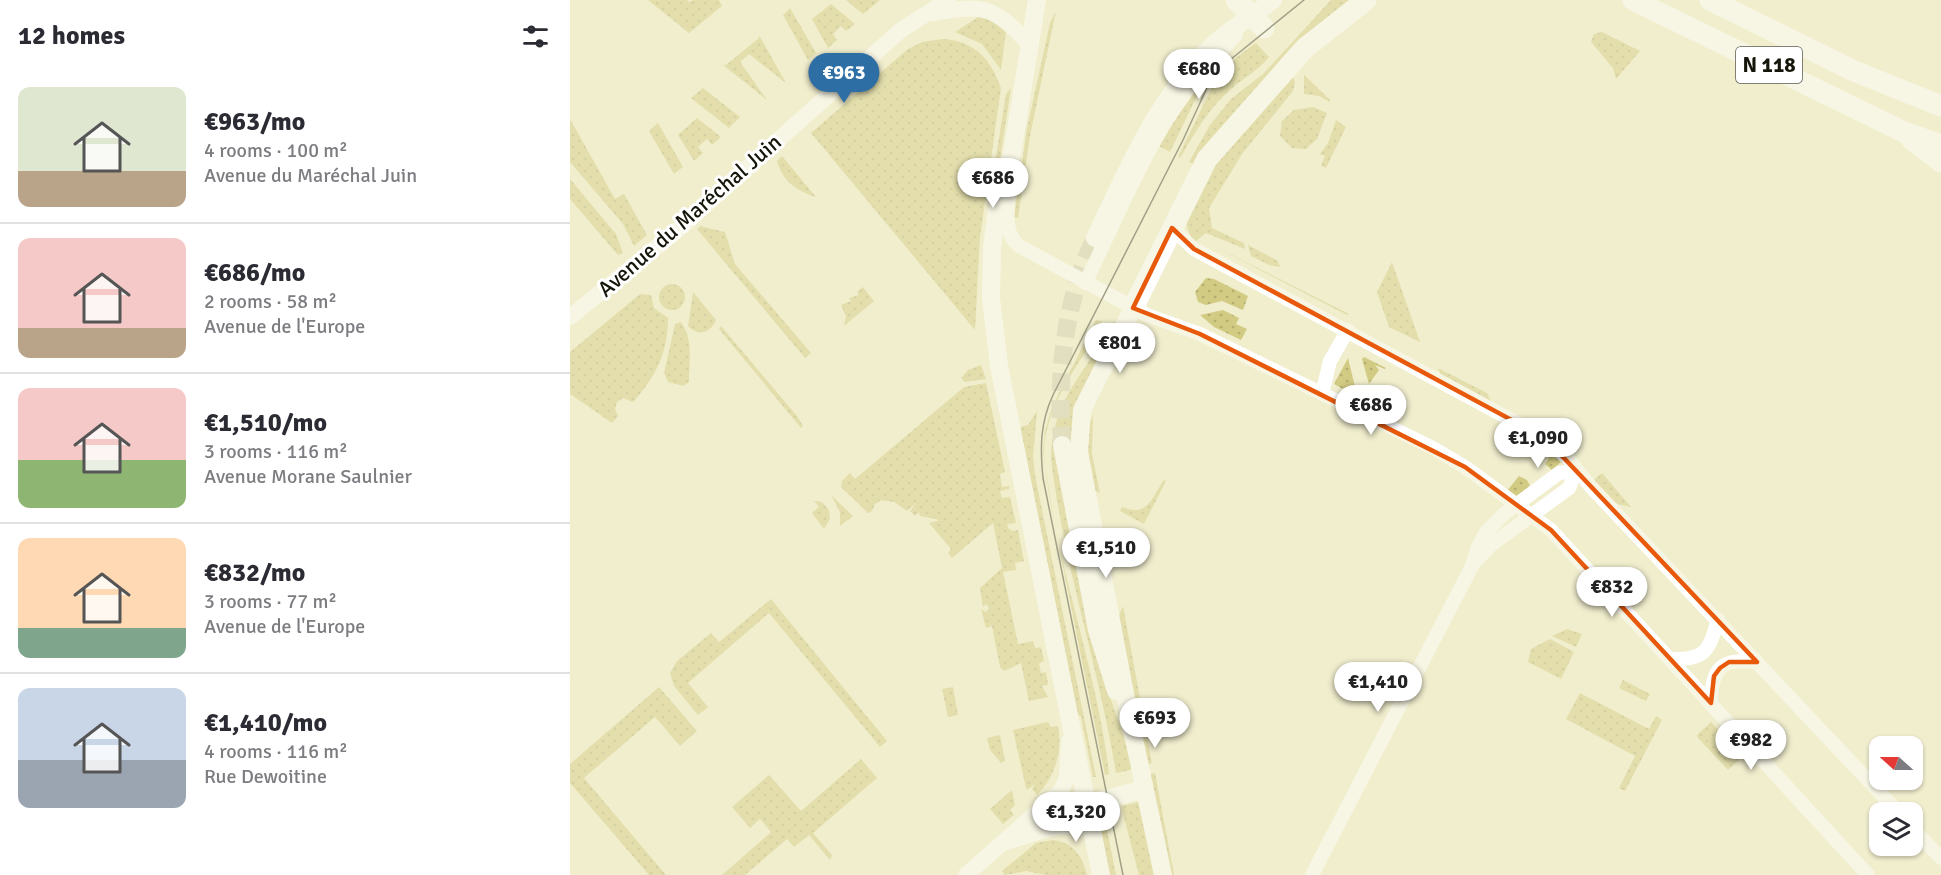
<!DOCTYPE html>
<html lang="en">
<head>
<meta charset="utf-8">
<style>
  body { margin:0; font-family:Signika,sans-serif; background:#f2f2f3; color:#2b2b33; height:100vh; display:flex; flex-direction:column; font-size:22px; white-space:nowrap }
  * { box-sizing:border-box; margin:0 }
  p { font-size:20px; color:#7c7c81 }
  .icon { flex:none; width:33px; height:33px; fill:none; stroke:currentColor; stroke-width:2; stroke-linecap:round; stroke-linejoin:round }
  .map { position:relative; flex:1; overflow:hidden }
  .details { display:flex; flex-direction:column; background:#fff; width:570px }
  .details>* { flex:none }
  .needle { width:39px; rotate:291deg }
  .fabs { position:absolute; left:1299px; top:736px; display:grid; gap:12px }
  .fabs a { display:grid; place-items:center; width:54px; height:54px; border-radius:12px; background:#fff; box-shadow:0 2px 4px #0004; font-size:30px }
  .price { position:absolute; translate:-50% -51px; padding:0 14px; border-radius:21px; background:#fff; color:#222; font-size:20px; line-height:39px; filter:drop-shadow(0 2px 3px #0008) }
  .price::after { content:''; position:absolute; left:50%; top:36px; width:18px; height:14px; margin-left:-9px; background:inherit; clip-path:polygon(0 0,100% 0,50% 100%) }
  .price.current { background:#2d6ea4; color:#fff }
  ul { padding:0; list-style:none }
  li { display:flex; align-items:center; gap:18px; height:150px; padding:0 18px }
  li+li { border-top:2px solid #e1e1e2 }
  li span { display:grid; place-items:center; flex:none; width:168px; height:120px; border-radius:12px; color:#555 }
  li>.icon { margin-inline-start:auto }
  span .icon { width:72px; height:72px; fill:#fffc; stroke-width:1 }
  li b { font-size:26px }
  h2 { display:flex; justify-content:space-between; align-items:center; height:72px; padding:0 18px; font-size:26px }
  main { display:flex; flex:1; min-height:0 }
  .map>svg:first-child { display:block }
  .grass { fill:url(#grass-dots) }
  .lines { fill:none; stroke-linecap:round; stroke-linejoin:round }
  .secondary-tunnel { stroke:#d0cdb1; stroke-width:18; stroke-dasharray:18 9; stroke-linecap:butt }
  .minor { stroke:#fff; stroke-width:14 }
  .tertiary { stroke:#fff; stroke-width:16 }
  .secondary { stroke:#fff; stroke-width:18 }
  .trunk { stroke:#fff; stroke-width:21 }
  .tram { stroke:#424031; stroke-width:1.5 }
  .marked { fill:none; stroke:#e8590c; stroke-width:4.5; stroke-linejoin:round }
  .labels { text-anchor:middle; stroke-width:6; stroke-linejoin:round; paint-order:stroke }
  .shield { fill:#fff; stroke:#5c5b54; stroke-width:1.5 }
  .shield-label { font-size:21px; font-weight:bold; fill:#16150a }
  .street-label { font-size:22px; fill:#16150a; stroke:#fff }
</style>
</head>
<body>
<main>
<section class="details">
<h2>12 homes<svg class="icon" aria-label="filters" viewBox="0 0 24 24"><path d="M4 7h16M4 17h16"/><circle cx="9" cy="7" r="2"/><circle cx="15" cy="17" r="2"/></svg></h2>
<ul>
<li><span style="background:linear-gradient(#dfe7d0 70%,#b9a48a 0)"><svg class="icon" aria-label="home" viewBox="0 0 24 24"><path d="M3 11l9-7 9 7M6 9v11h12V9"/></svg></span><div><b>€963/mo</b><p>4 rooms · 100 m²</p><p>Avenue du Maréchal Juin</p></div></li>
<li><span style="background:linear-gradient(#f6c9c9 75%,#b9a48a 0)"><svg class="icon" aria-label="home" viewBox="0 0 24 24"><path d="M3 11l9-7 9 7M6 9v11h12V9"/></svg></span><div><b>€686/mo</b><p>2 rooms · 58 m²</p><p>Avenue de l'Europe</p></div></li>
<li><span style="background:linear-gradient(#f6c9c9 60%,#8fb573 0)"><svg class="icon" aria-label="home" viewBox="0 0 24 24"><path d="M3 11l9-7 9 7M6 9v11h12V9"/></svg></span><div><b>€1,510/mo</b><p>3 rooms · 116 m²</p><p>Avenue Morane Saulnier</p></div></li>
<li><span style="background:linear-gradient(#ffd9b3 75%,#7fa58c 0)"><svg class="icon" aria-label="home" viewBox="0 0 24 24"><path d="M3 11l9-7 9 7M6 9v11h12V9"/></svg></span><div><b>€832/mo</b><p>3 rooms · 77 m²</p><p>Avenue de l'Europe</p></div></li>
<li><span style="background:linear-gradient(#c9d6e8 60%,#9aa5b1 0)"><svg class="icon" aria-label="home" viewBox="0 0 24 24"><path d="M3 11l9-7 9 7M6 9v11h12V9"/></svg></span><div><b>€1,410/mo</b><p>4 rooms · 116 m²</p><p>Rue Dewoitine</p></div></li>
</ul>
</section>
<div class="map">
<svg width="1371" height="875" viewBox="0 0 1371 875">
  <defs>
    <pattern id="grass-dots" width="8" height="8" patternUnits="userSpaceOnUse" patternTransform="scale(1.5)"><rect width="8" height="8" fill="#d2cb83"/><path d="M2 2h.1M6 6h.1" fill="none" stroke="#b4ad70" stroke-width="1.8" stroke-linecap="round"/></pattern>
  </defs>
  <rect width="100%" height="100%" fill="#f1eece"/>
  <g class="grass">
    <path d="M78,0H117L119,2L123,0H149L152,6L119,33Z"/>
    <path d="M276,0H310L293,14Z"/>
    <path d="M761,0H782L626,166L619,162L640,125L661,99L693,74Z"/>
    <path d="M261,4L285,24L276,31L271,26L263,34L267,40L258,48L242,19Z"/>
    <path d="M220,8L246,53L238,60L213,15Z"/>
    <path d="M486,11L460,136L448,218L444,217L457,128L480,23Z"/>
    <path d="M413,14L436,31L431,70L412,44L385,32Z"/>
    <path d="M1032,32L1070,51L1046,79L1043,68L1021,42L1024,34Z"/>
    <path d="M189,35L216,83L179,54L170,62L197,100L153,65H156L189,38Z"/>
    <path d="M373,39C405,41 421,59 431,88L410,237L405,330L241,133L338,49L352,42Z"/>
    <path d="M686,43L699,57C688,71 673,78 660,90C639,108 624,134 610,158L608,157L647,77L668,56Z"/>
    <path d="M637,75L600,152L587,145Z"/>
    <path d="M734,75L760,100V102L749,96L734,94Z"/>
    <path d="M723,77L725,82L723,91L672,154L639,208L642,228L674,243L675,249L636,233L625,242C619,235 615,226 617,216C626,175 694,110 723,77Z"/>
    <path d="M133,88L170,117L159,128L121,98Z"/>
    <path d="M441,88L422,212L418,207L436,94Z"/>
    <path d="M743,107L757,113L747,139L736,149L722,148L710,136L712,121L724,110Z"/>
    <path d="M127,118L151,137L142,145L137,139L128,147L133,153L124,161L108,135Z"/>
    <path d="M0,119L45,199L54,194L77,235L64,246L53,224L0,162Z"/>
    <path d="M766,120L776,127L756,168L751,165L755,156L750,154L758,143Z"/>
    <path d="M88,123L113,167L104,174L79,131Z"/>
    <path d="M212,156L246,197C226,191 212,180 207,161Z"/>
    <path d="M0,179L46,234L53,253L48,255L0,199Z"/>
    <path d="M130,226L155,232L165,264L241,353L235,358L127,229Z"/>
    <path d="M634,241L779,314L777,315Z"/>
    <path d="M678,245L708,261L710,267L699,265L681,256Z"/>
    <path d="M822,262L850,342L819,327L807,292Z"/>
    <path d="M636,278L644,279L678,296L673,310L652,301L636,305L628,302L625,292Z"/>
    <circle cx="102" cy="297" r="13"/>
    <path d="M293,287L304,301L274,326L276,316L271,305L281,301L279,298L289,295L287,292Z"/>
    <path d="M123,292L146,320C141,333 128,337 118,326Z"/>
    <path d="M70,294L81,295L84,308L98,318C98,352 86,377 63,402L53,398L47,402L45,409L48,416L42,423L0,394V352Z"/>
    <path d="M653,310L669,318L666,324L677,329L671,340L644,327L630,315Z"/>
    <path d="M526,320L532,321L527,332C505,372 475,405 474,454C484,562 527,666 539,774L535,775L485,527L473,452L475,431L482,407Z"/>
    <path d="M111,322C124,341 119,361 119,382L113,386L98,382L94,373L105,324Z"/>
    <path d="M544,322L547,323L508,404L531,671L565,769L546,773C529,667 493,564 481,458C484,392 516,378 539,324Z"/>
    <path d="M151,326L227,416L233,426L231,428L149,329Z"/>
    <path d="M794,357L816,368L815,369L805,365L809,370L799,384L792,359Z"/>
    <path d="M778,358L787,395L786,396L764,384Z"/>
    <path d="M411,365L416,379L395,382L391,378L398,370Z"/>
    <path d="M868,368L917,393L921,401L953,419L871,376Z"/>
    <path d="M416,383L435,472L430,474L432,487L439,486V489L430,491L432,498L440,497L446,523L437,524L438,528L442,531L448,530L454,561L445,563L446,570L433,572L448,644L463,641L465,648L471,647L474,661L469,663L471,673L476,672L478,685L472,686L478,697L459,701L451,663L434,671L430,667L422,626L416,628L411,609L416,612L419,608L416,604L413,607L410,588L432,568L423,523L382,558L378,553L381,549L359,523L370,520L350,516L349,512L345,516L340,511L346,503L337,511L324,502L311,500L305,504L302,511L298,513L271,487L272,481L280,473L285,479L394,387Z"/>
    <path d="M467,411L463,457L465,475L526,777H523L511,717L505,713L446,428L458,425Z"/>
    <path d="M523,415L522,454L530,493L522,489L516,432Z"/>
    <path d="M959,438L991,462L982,470L975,464L979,458L973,453L962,454L951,443Z"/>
    <path d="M1032,473L1061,507L1047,504L1024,480Z"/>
    <path d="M949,476L957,480L960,486L946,497L937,491Z"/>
    <path d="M594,480L596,481L574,524L550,511L552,507C578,518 582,497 594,480Z"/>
    <path d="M261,495L283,516L270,526V512Z"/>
    <path d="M244,501L252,502L259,510L260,519L254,529L242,513L249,507Z"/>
    <path d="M201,599L317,741L310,747L199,613L118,683L138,707L128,715L104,686L100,673L107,661L141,633L149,642Z"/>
    <path d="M553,606L582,763L577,765L548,618Z"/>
    <path d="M997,629L1012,634L1006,647L982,636Z"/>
    <path d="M980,639L1004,652L991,679L958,662L961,649Z"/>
    <path d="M1053,680L1080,694L1076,701L1049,688Z"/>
    <path d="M89,687L127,731L110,746L85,717L14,778L96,875H79L0,783V764Z"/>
    <path d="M383,687L388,715L378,717L372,689Z"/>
    <path d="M1010,693L1079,729L1086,716L1092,720L1055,791L1049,788L1065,756L996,719Z"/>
    <path d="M478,722L481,727L488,726C493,751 485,777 467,795L462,789L465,784L457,790L456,788L443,730Z"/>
    <path d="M1141,722L1173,756L1158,770L1128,738L1127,735Z"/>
    <path d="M430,735L435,761L431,763L420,750L417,738Z"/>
    <path d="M291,759L307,778L243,833L262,855L260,860L239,835L224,847L217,839L175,875H152L201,832L190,819L180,828L162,807L199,775L231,811Z"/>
    <path d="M585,773L604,875H598L578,775Z"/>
    <path d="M442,790L445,805L440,810L444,815L433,824L420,809Z"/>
    <path d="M569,802L587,875H569L551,806Z"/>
    <path d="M533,809L546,875H538L526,810Z"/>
    <path d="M483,840C503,842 513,857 517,875H476L456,871L435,875L432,871L466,843Z"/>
  </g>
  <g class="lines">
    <path class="secondary-tunnel" d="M492,445C487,376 494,301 525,238"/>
    <g class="minor">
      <path d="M440,180C439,201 431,232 449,246L577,315L630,334L863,448L895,467L981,530L1298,875"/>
      <path d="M602,228L624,249L975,438L997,457L1021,487L1329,813"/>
      <path d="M515,283C547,219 574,148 617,90C631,71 649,53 666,35"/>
      <path d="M752,394L760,361L778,330"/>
      <path d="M905,562L921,545L999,488L1006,471"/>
      <path d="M1100,659C1136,660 1139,651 1148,619"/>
      <path d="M1141,703C1142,667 1151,658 1187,662"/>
      <path d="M1342,828L1371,858"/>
      <path d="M742,875L902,566L907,549L916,532L934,514L989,473L1006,471"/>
    </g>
    <g class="tertiary">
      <path d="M363,13C414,4 424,6 460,45"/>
      <path d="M0,317L110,228L331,30L378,0"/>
      <path d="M465,826L487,813L517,804"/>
      <path d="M436,842C465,834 491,821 522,828"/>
      <path d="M396,875L490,792L497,778L499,741"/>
    </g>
    <g class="secondary">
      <path d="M467,0L442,154L427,209L422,248L421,298L429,366L531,875"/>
      <path d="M370,5L375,0"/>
      <path d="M525,238C557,171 586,100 641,47C659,29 683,16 703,0"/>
      <path d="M563,308L512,410L509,452L560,720L593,875"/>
      <path d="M492,445L527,630L546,691"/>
      <path d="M517,804L567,791L574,786"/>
    </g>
    <g class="trunk">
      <path d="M666,0L694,28"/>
      <path d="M1063,0L1334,132L1371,145"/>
      <path d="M1140,0L1284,71L1371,106"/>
      <path d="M1341,139L1371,162"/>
      <path d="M563,308L637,159L735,48L796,0"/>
    </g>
    <path class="tram" d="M553,875L473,478C470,448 470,423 483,395L613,140L640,81L655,64L734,0"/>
  </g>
  <path d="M0 0H1371V875H0ZM602,228L624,249L975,438L1187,662H1159L1150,668L1144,676L1141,703L981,530L895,467L630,334L563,308Z" fill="#f1eece" fill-opacity=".55" fill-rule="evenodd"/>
  <path class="marked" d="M602,228L624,249L975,438L1187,662H1159L1150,668L1144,676L1141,703L981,530L895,467L630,334L563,308Z"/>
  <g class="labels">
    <rect class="shield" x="1166" y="47" width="66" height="36" rx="4.5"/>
    <g class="shield-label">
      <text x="1199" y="72">N 118</text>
    </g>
    <g class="street-label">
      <text transform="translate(119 215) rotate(-41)" y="8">Avenue du Maréchal Juin</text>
    </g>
  </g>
</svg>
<div class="fabs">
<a><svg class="needle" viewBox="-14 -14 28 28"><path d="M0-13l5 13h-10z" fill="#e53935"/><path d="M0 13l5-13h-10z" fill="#7c7c81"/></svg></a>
<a><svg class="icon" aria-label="layers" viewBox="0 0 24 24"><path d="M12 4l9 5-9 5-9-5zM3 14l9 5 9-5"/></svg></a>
</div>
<b class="price" style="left:629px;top:100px">€680</b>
<b class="price current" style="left:274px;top:104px">€963</b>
<b class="price" style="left:423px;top:209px">€686</b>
<b class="price" style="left:550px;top:374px">€801</b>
<b class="price" style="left:801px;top:436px">€686</b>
<b class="price" style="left:968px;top:469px">€1,090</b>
<b class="price" style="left:536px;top:579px">€1,510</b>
<b class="price" style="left:1042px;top:618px">€832</b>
<b class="price" style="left:808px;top:713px">€1,410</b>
<b class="price" style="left:585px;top:749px">€693</b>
<b class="price" style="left:1181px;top:771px">€982</b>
<b class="price" style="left:506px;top:843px">€1,320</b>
</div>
</main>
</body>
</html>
